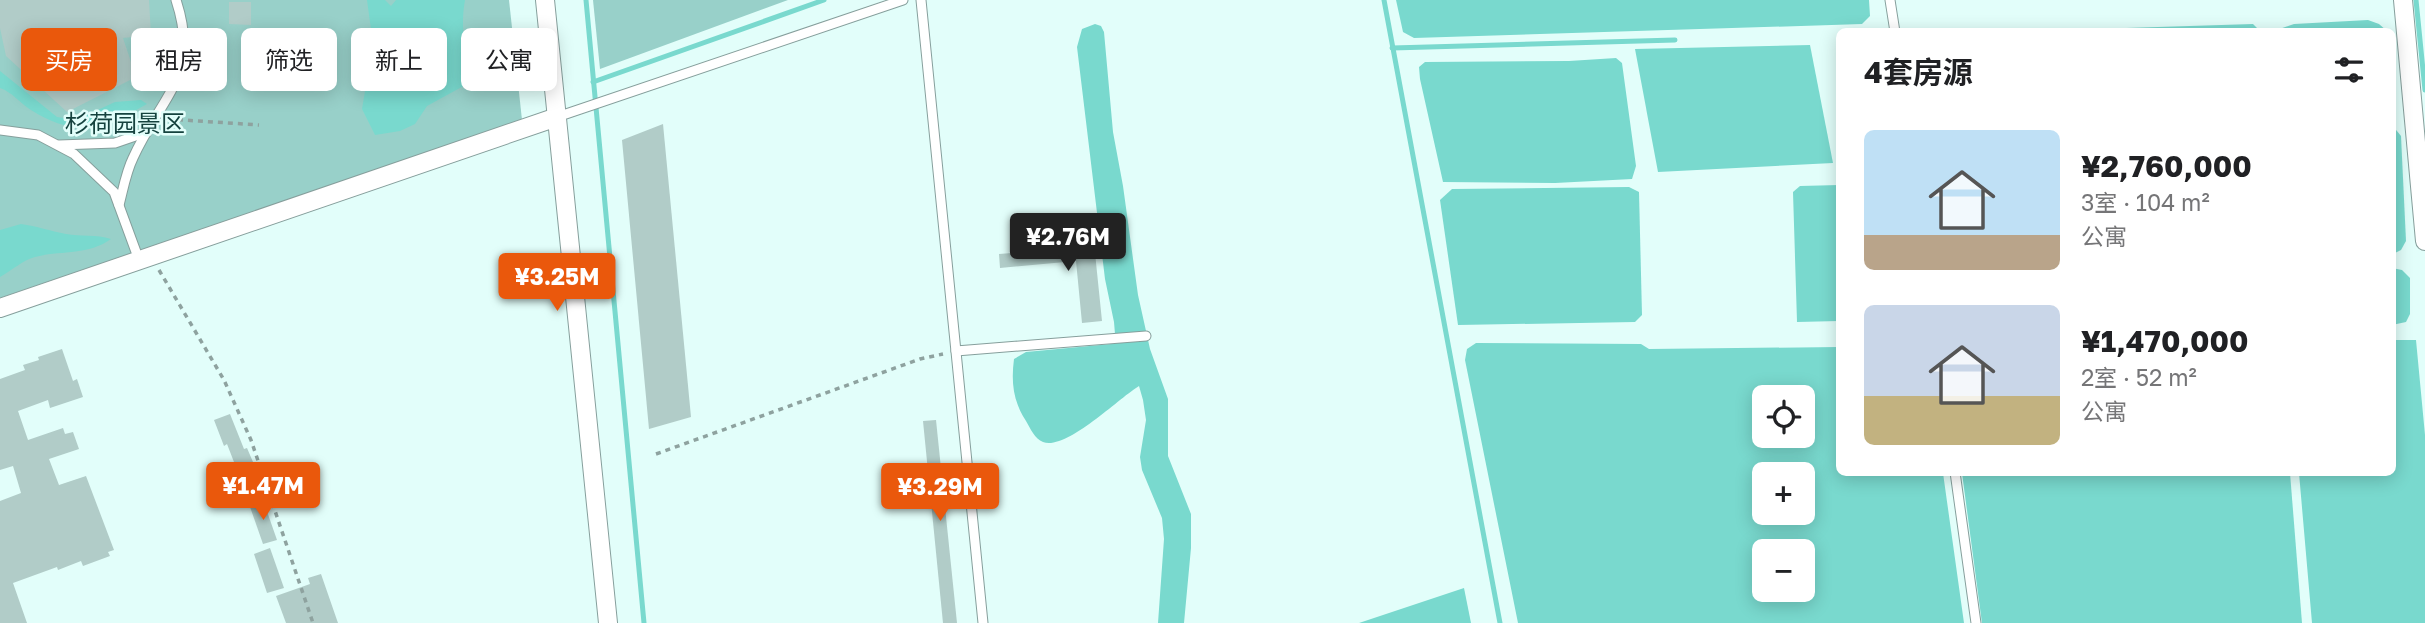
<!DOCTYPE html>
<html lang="zh">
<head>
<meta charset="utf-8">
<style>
  body { margin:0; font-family:"Golos Text","Noto Sans SC",sans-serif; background:#f2f2f2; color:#202124; height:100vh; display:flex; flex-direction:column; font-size:26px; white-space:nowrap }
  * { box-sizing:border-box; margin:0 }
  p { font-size:23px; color:#757577 }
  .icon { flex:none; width:38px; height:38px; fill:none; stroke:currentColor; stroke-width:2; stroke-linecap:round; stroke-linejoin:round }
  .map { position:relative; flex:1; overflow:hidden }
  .details { position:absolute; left:1836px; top:28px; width:560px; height:448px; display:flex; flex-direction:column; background:#fff; border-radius:10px; box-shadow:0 4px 18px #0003 }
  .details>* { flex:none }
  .top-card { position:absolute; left:21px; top:28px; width:665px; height:63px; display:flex; gap:14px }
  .buttons { position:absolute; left:1752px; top:385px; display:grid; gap:14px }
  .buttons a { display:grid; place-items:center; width:63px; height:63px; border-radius:10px; background:#fff; box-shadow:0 4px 18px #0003; font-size:35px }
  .price { position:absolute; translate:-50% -60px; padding:0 16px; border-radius:7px; background:#ea580c; color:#fff; font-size:23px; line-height:46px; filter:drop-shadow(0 2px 4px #0008) }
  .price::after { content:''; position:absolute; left:50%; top:42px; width:21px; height:16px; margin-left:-10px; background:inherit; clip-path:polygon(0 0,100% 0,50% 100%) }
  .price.selected { background:#222; color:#fff }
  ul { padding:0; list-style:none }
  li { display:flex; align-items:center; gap:21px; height:175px; padding:0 28px }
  li span { display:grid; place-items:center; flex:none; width:196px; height:140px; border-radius:10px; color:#555 }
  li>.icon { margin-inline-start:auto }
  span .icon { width:84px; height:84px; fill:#fffc; stroke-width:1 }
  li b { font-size:30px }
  h2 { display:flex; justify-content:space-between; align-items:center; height:84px; padding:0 28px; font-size:30px }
  .pill { padding:0 24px; border-radius:10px; background:#fff; box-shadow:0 4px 18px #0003; font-size:24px; line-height:63px }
  .pill.selected { background:#ea580c; color:#fff }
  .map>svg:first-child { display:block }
  .green { fill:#98d0c9 }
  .water { fill:#79d9ce; fill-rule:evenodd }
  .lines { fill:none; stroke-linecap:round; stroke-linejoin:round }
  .stream { stroke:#79d9ce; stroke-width:5 }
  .building { fill:#b1ccc8 }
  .service-casing { stroke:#869f9c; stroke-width:11 }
  .minor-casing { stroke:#869f9c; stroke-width:20 }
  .path { stroke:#8ea29f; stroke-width:3.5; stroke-dasharray:5 5; stroke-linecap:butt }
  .service { stroke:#fff; stroke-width:9 }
  .minor { stroke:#fff; stroke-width:18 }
  .labels { text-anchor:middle; stroke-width:5; stroke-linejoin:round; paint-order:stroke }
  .park-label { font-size:24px; fill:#15423e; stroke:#e2fefa }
</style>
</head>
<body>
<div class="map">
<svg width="2425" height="623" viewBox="0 0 2425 623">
  <rect width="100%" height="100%" fill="#e2fefa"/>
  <g class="green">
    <path d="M0,0H509L522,120L0,298Z"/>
    <path d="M593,0H788L600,69Z"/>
  </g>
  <g class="water">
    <path d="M367,0H385L391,6L396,0H465C460,28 465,49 473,76L469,83L427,106L415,124L400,131L375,135L362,109L373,44Z"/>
    <path d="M1396,0H1869L1870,16L1862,24L1414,38L1403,32Z"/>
    <path d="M2368,20L2379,24L2387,31H2274L2294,24Z"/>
    <path d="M1095,24L1101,26L1104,32L1113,132L1123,186L1138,295L1150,349L1168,399V456L1191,514V548L1184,623H1158L1164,539L1162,518L1142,470L1140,457L1146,420L1143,400L1139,386C1119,398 1066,451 1043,442C1035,439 1030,428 1026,421C1013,401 1011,382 1014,359L1026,352L1111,344L1115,334L1114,322L1105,279L1077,47L1082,29Z"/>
    <path d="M2253,24L2260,31H2111L2126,28Z"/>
    <path d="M1810,45L1833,163L1658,172L1635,49Z"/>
    <path d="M1616,58L1622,63L1636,166L1632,179L1555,183L1443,182L1420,79L1419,67L1425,62L1569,61Z"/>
    <path d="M0,71L57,117L76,120L115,102L141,100L147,104C104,129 75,138 31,110C20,103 12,92 0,88Z"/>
    <path d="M2392,125L2401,136L2406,241L2401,250L2393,254Z"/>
    <path d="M1839,185V321L1797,322L1793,192L1800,186Z"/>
    <path d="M1629,187L1639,192L1642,315L1635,322L1458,325L1440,200L1452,189Z"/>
    <path d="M21,224C37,226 50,231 66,234C81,237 96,234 111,239C87,256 61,250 35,257C23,260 11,271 0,277V230Z"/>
    <path d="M2392,268L2402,270L2410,278V314L2406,322L2392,325Z"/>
    <path d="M2392,340H2416L2425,435V623H2312L2299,473L2392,472Z"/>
    <path d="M1476,343L1641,344L1649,349L1839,347V472L1943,473L1964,623H1518L1465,360L1467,349ZM1764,397H1802V436H1764ZM1764,474H1802V513H1764ZM1764,551H1802V590H1764Z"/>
    <path d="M1962,473H2290L2302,623H1982Z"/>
    <path d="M1464,588L1471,623H1359Z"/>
  </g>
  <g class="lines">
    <g class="stream">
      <path d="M586,0L644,623"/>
      <path d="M1384,0L1500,623"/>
      <path d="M2416,0L2425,90"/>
      <path d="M1392,48L1675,40"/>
      <path d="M593,82L824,0"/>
    </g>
  </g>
  <g class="building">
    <path d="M0,0H149L151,35L123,38L136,77L67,112L6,56L0,28Z"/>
    <path d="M229,2H251V25L229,24Z"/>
    <path d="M663,124L691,417L649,429L622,140Z"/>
    <path d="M1094,243L1102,321L1082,323L1076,261L1000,268L999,254L1075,248L1074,245Z"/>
    <path d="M62,349L73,381L77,379L83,397L50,408L48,400L18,411L28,440L63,428L65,434L73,432L79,449L49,459L59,485L86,476L114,550L108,552L110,556L83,566L81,561L58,570L57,567L13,583L27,623H0V501L21,493L13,466L0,470V379L25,370L23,365L39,360L38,357Z"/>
    <path d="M230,414L244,449L247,448L256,469L239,475L227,444L224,446L214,420Z"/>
    <path d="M936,420L957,623H943L923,421Z"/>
    <path d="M263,500L277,540L263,544L249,504Z"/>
    <path d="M270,548L284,588L267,593L254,554Z"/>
    <path d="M321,574L338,623H286L276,596L310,584L308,578Z"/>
  </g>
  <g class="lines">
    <g class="service-casing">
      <g id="service">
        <path d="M921,0L983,623"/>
        <path d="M1890,0L1895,32"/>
        <path d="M557,117L903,0"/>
        <path d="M0,130L38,135L74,154L114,192L139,260"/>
        <path d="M59,145L115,143L147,132"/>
        <path d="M119,205C123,190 126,172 133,158C161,96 201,76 176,0"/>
        <path d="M956,351L1146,336"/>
        <path d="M1955,472L1976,623"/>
      </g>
    </g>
    <g class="minor-casing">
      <g id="minor">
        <path d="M545,0L608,623"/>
        <path d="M2403,0L2425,241"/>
        <path d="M0,308L557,117"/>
      </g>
    </g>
    <g class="path">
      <path d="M168,119L259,125"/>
      <path d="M159,270L224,380L251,440L313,623"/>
      <path d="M656,454L920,359L943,354"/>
    </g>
    <use href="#service" class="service"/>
    <use href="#minor" class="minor"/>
  </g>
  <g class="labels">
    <g class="park-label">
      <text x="125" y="132">杉荷园景区</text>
    </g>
  </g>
</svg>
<div class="buttons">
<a><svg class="icon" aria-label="locate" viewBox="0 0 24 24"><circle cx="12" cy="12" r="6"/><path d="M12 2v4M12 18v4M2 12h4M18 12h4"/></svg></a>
<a>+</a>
<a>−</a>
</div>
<b class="price selected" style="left:1068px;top:273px">¥2.76M</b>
<b class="price" style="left:557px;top:313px">¥3.25M</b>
<b class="price" style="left:263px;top:522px">¥1.47M</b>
<b class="price" style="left:940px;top:523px">¥3.29M</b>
<div class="top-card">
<a class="pill selected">买房</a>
<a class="pill">租房</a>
<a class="pill">筛选</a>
<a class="pill">新上</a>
<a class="pill">公寓</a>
</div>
<section class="details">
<h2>4套房源<svg class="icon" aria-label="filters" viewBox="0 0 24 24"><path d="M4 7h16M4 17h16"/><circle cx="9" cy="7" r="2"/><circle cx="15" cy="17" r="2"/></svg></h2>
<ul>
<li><span style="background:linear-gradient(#bfe0f5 75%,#b9a48a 0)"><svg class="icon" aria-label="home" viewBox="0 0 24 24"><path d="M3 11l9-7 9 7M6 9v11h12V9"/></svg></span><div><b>¥2,760,000</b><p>3室 · 104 m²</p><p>公寓</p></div></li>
<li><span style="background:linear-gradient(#c9d6e8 65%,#c2b280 0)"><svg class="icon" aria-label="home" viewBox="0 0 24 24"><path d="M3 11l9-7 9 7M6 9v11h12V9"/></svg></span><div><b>¥1,470,000</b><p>2室 · 52 m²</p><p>公寓</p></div></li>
</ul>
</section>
</div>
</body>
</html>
